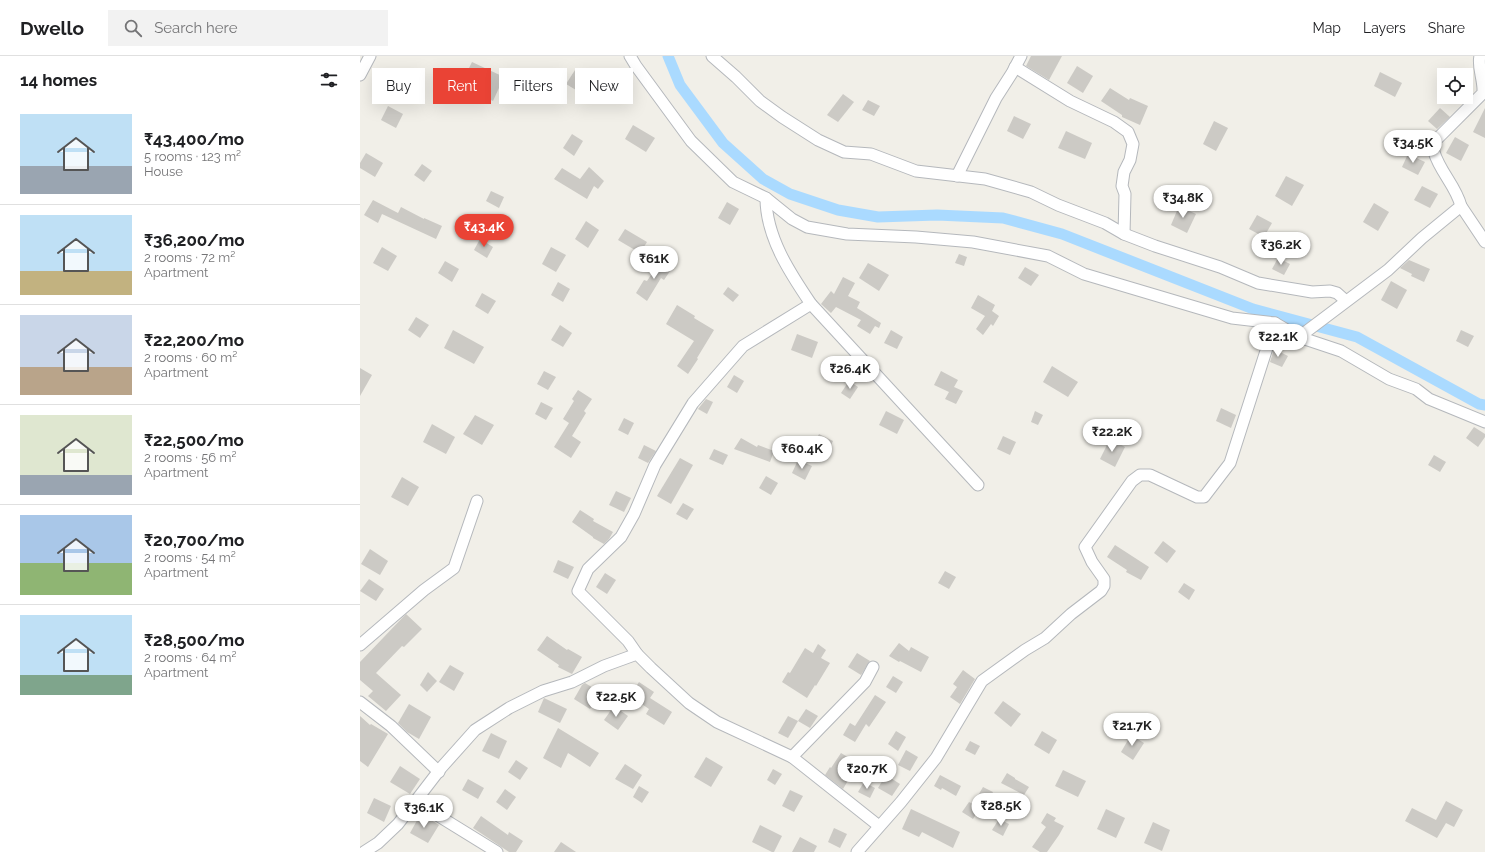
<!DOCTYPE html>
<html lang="en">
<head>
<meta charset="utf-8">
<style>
  body { margin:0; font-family:Raleway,sans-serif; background:#f2f2f2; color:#202124; height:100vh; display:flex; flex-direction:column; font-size:15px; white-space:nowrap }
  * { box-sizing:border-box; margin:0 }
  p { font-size:13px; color:#757577 }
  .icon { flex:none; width:22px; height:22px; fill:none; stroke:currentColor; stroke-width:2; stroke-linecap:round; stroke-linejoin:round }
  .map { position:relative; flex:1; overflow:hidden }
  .side { display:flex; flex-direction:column; background:#fff; width:360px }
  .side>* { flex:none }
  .banner { position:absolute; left:12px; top:12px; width:380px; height:36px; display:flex; gap:8px }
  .fabs { position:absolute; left:1077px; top:12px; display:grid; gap:8px }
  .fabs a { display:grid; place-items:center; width:36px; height:36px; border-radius:0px; background:#fff; box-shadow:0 4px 16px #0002; font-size:20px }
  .price { position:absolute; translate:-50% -34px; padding:0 9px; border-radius:14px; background:#fff; color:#222; font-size:13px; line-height:26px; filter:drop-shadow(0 1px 2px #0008) }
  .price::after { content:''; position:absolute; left:50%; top:24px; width:12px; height:9px; margin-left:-6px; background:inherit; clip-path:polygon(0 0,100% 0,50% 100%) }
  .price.on { background:#ea4335; color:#fff }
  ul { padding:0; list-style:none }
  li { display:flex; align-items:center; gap:12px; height:100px; padding:0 20px }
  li+li { border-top:1px solid #e0e0e0 }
  li span { display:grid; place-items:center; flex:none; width:112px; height:80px; border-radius:0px; color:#555 }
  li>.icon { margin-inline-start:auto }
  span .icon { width:48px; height:48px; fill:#fffc; stroke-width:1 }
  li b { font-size:17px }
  h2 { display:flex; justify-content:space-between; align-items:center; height:48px; padding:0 20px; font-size:17px }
  .pill { padding:0 14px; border-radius:0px; background:#fff; box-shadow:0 4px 16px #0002; font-size:14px; line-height:36px }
  .pill.on { background:#ea4335; color:#fff }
  header { display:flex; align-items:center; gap:24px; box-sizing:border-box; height:56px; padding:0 20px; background:#fff; border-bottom:1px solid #e0e0e0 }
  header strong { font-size:19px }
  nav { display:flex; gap:22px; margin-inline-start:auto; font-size:14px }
  .search { width:280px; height:36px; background:#f2f2f2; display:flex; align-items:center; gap:10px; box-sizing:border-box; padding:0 14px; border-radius:0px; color:#757577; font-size:15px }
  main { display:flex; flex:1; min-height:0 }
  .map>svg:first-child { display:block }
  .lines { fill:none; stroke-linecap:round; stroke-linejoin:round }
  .canal { stroke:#aadaff; stroke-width:11 }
  .building { fill:#cccac5 }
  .minor-casing { stroke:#b5b8bc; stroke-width:13 }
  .minor { stroke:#fff; stroke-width:11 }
</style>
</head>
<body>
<header>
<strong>Dwello</strong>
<div class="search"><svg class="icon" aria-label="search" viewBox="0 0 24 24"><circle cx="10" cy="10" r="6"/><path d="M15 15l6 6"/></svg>Search here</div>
<nav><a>Map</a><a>Layers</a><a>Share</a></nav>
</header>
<main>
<section class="side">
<h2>14 homes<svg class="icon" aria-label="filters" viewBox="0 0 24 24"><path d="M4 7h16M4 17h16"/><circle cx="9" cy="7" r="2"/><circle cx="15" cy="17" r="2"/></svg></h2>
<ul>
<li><span style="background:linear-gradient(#bfe0f5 65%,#9aa5b1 0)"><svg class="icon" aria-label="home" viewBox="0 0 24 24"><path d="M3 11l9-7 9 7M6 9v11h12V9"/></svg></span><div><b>₹43,400/mo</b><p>5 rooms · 123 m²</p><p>House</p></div></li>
<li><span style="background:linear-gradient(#bfe0f5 70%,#c2b280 0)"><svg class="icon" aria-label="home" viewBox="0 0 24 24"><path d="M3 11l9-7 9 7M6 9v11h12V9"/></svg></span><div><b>₹36,200/mo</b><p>2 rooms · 72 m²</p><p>Apartment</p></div></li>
<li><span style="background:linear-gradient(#c9d6e8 65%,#b9a48a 0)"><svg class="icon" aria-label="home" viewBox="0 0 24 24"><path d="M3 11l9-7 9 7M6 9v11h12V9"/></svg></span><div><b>₹22,200/mo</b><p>2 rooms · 60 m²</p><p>Apartment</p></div></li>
<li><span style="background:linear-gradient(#dfe7d0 75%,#9aa5b1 0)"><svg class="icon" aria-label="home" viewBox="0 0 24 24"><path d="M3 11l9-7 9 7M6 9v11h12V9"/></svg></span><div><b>₹22,500/mo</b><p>2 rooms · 56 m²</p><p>Apartment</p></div></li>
<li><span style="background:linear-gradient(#a9c7e8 60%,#8fb573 0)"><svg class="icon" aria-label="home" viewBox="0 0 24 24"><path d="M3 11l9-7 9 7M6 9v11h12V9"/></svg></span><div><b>₹20,700/mo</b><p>2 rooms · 54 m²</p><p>Apartment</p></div></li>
<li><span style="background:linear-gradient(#bfe0f5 75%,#7fa58c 0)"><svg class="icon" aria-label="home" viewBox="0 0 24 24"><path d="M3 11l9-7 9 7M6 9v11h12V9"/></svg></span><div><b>₹28,500/mo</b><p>2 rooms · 64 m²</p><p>Apartment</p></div></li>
</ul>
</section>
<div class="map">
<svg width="1125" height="796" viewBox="0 0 1125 796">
  <rect width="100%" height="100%" fill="#f1efe8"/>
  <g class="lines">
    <path class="canal" d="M308,0L320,29L363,87L403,123L430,138L478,154L518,161L577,159L643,162L702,178L893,253L997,281L1119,348L1125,349"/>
  </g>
  <g class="building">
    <path d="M671,0H702L689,24L666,10Z"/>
    <path d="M112,6L144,21L133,45L100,30Z"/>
    <path d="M717,10L733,20L723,37L707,27Z"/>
    <path d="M215,14L230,23L228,26L242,34L236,46L206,28Z"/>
    <path d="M1020,16L1042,27L1035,41L1014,30Z"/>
    <path d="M50,17L62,25L55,38L42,30Z"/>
    <path d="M750,32L769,44L770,42L788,50L780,69L762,61V59L741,45Z"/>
    <path d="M483,38L494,46L478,66L467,59Z"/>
    <path d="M508,44L520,50L514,60L502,54Z"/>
    <path d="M28,50L43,58L36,72L21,64Z"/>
    <path d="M1080,52L1090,61L1077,73L1068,65Z"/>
    <path d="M1125,52V82L1113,76Z"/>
    <path d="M654,60L671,68L663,83L647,75Z"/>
    <path d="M854,65L868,72L856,95L843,88Z"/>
    <path d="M273,69L295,82L286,96L265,83Z"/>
    <path d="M706,75L732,87L725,103L698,92Z"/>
    <path d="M212,78L223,85L214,100L203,92Z"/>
    <path d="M1095,81L1109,89L1101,105L1086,97Z"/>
    <path d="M6,97L23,107L15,121L0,112V107Z"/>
    <path d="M1048,98L1065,106L1058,119L1042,111Z"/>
    <path d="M62,108L72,115L64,126L54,119Z"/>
    <path d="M229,111L244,125L238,133L234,130L227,143L194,123L202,112L220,123Z"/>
    <path d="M926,120L944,129L932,150L915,140Z"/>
    <path d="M1062,130L1078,138L1070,152L1054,144Z"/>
    <path d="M131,135L144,141L139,152L126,145Z"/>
    <path d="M13,144L38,157L41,151L64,163V162L82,170L76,183L22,158L18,167L4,159Z"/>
    <path d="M367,146L379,153L370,169L358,162Z"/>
    <path d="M1014,147L1029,156L1018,175L1003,166Z"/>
    <path d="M819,150L836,158L827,177L811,169Z"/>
    <path d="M897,159L912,167L904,181L889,173Z"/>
    <path d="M226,165L239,174L228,192L215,183Z"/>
    <path d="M265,173L287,186L280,197L258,184Z"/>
    <path d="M120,183L133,191L127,202L114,194Z"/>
    <path d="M22,191L37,200L28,215L13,207Z"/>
    <path d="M191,191L206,199L196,216L182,208Z"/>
    <path d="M599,198L607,201L604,210L595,207Z"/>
    <path d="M918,202L930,208L924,219L912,213Z"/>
    <path d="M301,204L312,212L304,224L301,222L287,245L276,237L284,224L287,225Z"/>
    <path d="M1049,204L1070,213L1064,226L1051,220L1052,218L1040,212Z"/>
    <path d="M85,205L99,213L92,226L78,217Z"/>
    <path d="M508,207L529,219L519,235L499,222Z"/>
    <path d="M665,211L679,219L671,230L658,222Z"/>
    <path d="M483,221L495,227L488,240L500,246L497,252L521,267L519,272L515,270L510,278L497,270L501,264L476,251L471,257L461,248L471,235L474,238Z"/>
    <path d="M1031,225L1047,234L1037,253L1021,244Z"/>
    <path d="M198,226L210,233L203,246L191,239Z"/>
    <path d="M368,231L379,239L373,246L363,238Z"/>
    <path d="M122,237L136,245L128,258L115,250Z"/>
    <path d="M618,239L635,249L632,255L639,260L633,270L631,268L623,279L616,273L625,260L611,252Z"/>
    <path d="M317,249L335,260L334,262L354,274L337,302L338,303L328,318L317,310L334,285L306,268Z"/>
    <path d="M56,261L69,269L60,282L48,274Z"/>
    <path d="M200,269L212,277L203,291L191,284Z"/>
    <path d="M93,274L124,291L114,308L84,292Z"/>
    <path d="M531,274L543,281L537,293L524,287Z"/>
    <path d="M1101,274L1114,280L1108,291L1096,285Z"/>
    <path d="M437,278L458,286L452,302L431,294Z"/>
    <path d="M914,293L928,300L922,311L910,306Z"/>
    <path d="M692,310L718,326L708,341L683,326Z"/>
    <path d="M0,312L12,319L0,340Z"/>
    <path d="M184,315L196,321L188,334L177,328Z"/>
    <path d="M581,315L598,324L594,331L603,335L596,348L585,343L589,336L574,329Z"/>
    <path d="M374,319L384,325L377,337L367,331Z"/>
    <path d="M489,325L498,331L490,343L481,337Z"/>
    <path d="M218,334L232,343L224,355L226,357L212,380L221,386L211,402L194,391L209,367L203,363L214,345L212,343Z"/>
    <path d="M346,343L353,346L347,358L338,353Z"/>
    <path d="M181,346L193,352L186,364L175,358Z"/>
    <path d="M861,352L876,359L871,372L856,365Z"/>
    <path d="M526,355L544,364L537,378L519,369Z"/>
    <path d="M675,355L683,359L678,369L671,366Z"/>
    <path d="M115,359L134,369L122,389L103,378Z"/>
    <path d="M264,362L274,367L268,379L258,374Z"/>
    <path d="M72,368L95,381L86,398L63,386Z"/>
    <path d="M1114,371L1125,378V381L1118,391L1106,382Z"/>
    <path d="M459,378L473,385L468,395L454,388Z"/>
    <path d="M643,380L656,386L650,399L637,393Z"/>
    <path d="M381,382L397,391L398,389L414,395L410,406L374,393Z"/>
    <path d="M750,383L765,391L755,411L740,403Z"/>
    <path d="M284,389L296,395L288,407L278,402Z"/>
    <path d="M354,393L368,399L363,409L349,403Z"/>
    <path d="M1074,399L1086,406L1080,416L1068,409Z"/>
    <path d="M320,402L333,409L311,448L297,440Z"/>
    <path d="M438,404L452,410L445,424L432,417Z"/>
    <path d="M406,420L418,427L411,439L399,432Z"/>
    <path d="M42,421L59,431L48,450L31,441Z"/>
    <path d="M256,435L271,442L264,456L249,449Z"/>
    <path d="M323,447L334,453L327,464L316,458Z"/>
    <path d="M220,454L234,463L233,465L253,476L249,483L244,488L233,482V481L212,466Z"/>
    <path d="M803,485L816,495L807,507L794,497Z"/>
    <path d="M755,489L789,511L781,524L766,516L767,514L747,501Z"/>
    <path d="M10,493L28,505L20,519L1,508Z"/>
    <path d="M198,504L214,511L208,523L193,516Z"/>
    <path d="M585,515L596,521L589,533L578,527Z"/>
    <path d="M245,517L256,524L247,538L236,531Z"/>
    <path d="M9,523L24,533L16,545L0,535Z"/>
    <path d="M824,527L835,534L829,544L818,536Z"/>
    <path d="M46,558L62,573L44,591L42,590L16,617L41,639L26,655L8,640L13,635L0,624V606Z"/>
    <path d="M187,580L207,594L208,593L222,601L212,618L198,611L199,609L177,594Z"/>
    <path d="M539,587L549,595L551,591L569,601L561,616L540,605L539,606L529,600Z"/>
    <path d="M458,588L466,594L461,602L470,607L456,630L455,629L447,642L422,626L428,616L430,617L445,592L453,597Z"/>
    <path d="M497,597L510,605L501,619L488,611Z"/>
    <path d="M90,609L104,617L94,635L79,626Z"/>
    <path d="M603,614L615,623L600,648L590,641L597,631L593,628Z"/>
    <path d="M68,616L77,625L67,636L60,629Z"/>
    <path d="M533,620L543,626L536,637L526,631Z"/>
    <path d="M279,626L294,636L290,642L312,656L304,669L286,658L289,653L270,640Z"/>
    <path d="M225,627L240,636L230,653L214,643L222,629Z"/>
    <path d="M515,639L526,646L509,671L506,668L495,686L483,679L490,667L495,670Z"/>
    <path d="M184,642L207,653L200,667L178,656Z"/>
    <path d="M643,645L661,658L651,671L634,657Z"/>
    <path d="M49,648L71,661L59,683L47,676L38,667Z"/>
    <path d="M254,650L268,660L258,674L244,664Z"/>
    <path d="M446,653L458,660L450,672L438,665Z"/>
    <path d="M0,660L10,669L11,668L28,678L8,711L0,705Z"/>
    <path d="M428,660L438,665L428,682L418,677Z"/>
    <path d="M198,672L239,697L230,711L208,697L201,712L183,702Z"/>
    <path d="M536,675L546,681L538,695L528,688Z"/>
    <path d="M682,675L697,684L689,698L674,689Z"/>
    <path d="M131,677L147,685L139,703L122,695Z"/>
    <path d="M771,679L784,687L773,704L761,696Z"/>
    <path d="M610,685L620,690L615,699L605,694Z"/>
    <path d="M546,694L558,701L550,715L538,709Z"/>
    <path d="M481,697L491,703L481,718L489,723L483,733L465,719L470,711L471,712Z"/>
    <path d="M346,701L363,711L351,731L334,721Z"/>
    <path d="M156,704L168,712L160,724L148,716Z"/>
    <path d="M265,708L282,719L273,733L255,723Z"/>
    <path d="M40,710L60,723L50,738L30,726Z"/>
    <path d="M413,713L422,718L415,729L407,724Z"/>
    <path d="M703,714L726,725L718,741L695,730Z"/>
    <path d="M647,717L655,722V723L669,731L664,739L641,727Z"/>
    <path d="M526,719L540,728L532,740L518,732Z"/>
    <path d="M580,719L601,730L596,740L582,732L581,734L574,730Z"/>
    <path d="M108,723L124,732L118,743L102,734Z"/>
    <path d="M504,726L515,732L510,742L498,736Z"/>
    <path d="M279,730L289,736L282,747L273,741Z"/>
    <path d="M623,731L633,736L631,740L641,746L637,753L624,745L613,763L602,756L609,746L613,748Z"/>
    <path d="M145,733L156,741L147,754L136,746Z"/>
    <path d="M430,734L443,740L434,756L422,750Z"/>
    <path d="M14,742L31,750L24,766L7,757Z"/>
    <path d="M80,743L92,750L87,757L76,750Z"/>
    <path d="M1086,745L1103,754L1094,771L1086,767L1077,782L1045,765L1052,752L1076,764Z"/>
    <path d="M551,753L600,776L593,792L562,776L559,781L542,773Z"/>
    <path d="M746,753L765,762L756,782L737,773Z"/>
    <path d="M687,757L696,762L694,765L704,770L699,779L687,796H680L672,791L686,771L681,767Z"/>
    <path d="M60,759L67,764L68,762L79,769L68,787L50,777Z"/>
    <path d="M121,760L148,779L149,776L163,785L156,796H149L113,772Z"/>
    <path d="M639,763L649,768L643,780L632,774Z"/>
    <path d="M793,766L810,774L802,795L784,787Z"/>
    <path d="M400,769L422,780L414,796H412L392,786Z"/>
    <path d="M474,772L487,778L480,792L468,786Z"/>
    <path d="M440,781L457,790L454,796H432Z"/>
    <path d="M201,786L216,796H194Z"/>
  </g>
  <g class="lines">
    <g class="minor-casing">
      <g id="minor">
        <path d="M270,0L276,10L331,85L373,126L406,142L432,163L447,171L487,178L556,181L613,186L688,200L724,218L872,262L915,267L939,281L981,295L1029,323L1056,333L1069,343L1125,366"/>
        <path d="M352,0L376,21L400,45L422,61L458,84L484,96L511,98L556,115L625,123L671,136L698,149L745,167L764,178L795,190L860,211L898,227L952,236L970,235L977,237L986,245"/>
        <path d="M655,11L710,45L754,66L768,76L773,88L770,104L764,116L762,130L765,138L764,178"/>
        <path d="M0,19L10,0"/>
        <path d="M597,120L636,42L652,17L661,0"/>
        <path d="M406,142C406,181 430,217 451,248L618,429"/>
        <path d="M1101,150L1125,186"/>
        <path d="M939,281L1028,214L1062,182L1101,150C1096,130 1080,116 1074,96C1073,91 1074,88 1076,84L1123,37C1124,24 1117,11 1120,0"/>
        <path d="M0,589L64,534L94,512L117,445"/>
        <path d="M277,598L268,585L218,535L228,513L261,481L274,458L295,409L333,347L383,290L451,248"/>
        <path d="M0,646L31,670L79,716"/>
        <path d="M432,701L505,626L513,611"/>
        <path d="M56,746L137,796"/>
        <path d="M4,796L18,787L38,768L81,712L115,674L149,652L183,635L212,626L244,610L277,598L291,612L329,647L357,666L432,701L519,770"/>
        <path d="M497,796L541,746L576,702L622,625L665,594L685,582L711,558L741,535L744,530V523L732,506L725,491L772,425L780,419H790L837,441H844L870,407L915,267"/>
      </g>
    </g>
    <use href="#minor" class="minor"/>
  </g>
</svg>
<div class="fabs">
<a><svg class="icon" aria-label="locate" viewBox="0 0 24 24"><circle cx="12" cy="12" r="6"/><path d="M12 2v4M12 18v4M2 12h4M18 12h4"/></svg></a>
</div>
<b class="price" style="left:1053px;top:108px">₹34.5K</b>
<b class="price" style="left:823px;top:163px">₹34.8K</b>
<b class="price on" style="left:124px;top:192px">₹43.4K</b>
<b class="price" style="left:921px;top:210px">₹36.2K</b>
<b class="price" style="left:294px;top:224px">₹61K</b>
<b class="price" style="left:918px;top:302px">₹22.1K</b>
<b class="price" style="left:490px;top:334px">₹26.4K</b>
<b class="price" style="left:752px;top:397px">₹22.2K</b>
<b class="price" style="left:442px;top:414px">₹60.4K</b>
<b class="price" style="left:256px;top:662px">₹22.5K</b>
<b class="price" style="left:772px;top:691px">₹21.7K</b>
<b class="price" style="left:507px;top:734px">₹20.7K</b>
<b class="price" style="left:641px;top:771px">₹28.5K</b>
<b class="price" style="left:64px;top:773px">₹36.1K</b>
<div class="banner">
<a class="pill">Buy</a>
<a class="pill on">Rent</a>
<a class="pill">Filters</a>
<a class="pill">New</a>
</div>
</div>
</main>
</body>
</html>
